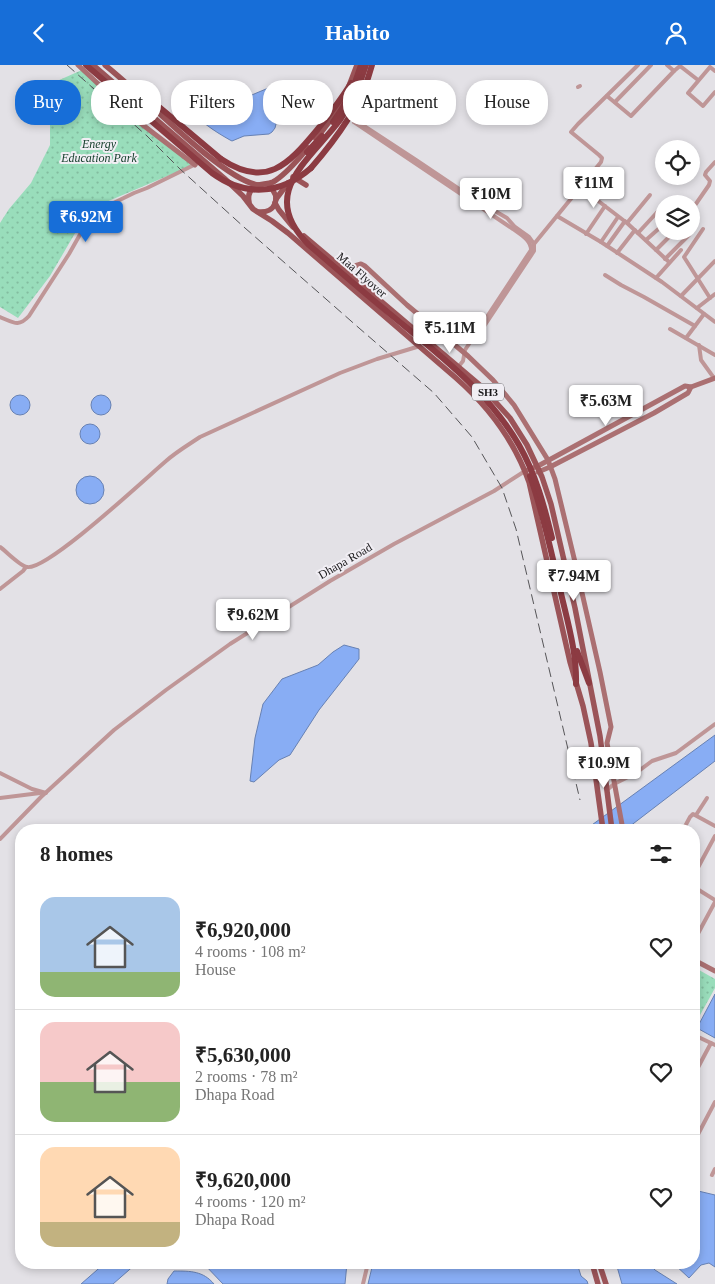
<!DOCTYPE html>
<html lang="en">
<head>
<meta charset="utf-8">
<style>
  body { margin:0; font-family:"Times New Roman",serif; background:#f2f2f2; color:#222; height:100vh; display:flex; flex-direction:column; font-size:19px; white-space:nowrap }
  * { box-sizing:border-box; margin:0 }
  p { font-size:16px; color:#767676 }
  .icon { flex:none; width:28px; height:28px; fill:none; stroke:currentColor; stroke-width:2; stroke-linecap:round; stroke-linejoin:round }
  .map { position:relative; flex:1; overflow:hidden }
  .sheet { position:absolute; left:15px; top:759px; width:685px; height:445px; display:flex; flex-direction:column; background:#fff; border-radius:20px; box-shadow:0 2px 8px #0003 }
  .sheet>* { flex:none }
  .top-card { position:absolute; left:15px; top:15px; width:685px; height:45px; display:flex; gap:10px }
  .buttons { position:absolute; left:655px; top:75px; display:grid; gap:10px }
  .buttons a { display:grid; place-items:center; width:45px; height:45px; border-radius:50%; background:#fff; box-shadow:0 2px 8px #0003; font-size:25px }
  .price { position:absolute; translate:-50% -42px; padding:0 11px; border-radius:5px; background:#fff; color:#222; font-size:16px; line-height:32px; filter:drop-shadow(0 1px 2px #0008) }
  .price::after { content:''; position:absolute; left:50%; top:30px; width:15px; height:11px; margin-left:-8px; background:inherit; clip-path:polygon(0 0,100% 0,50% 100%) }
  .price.on { background:#176ed8; color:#fff }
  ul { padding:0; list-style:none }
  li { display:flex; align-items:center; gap:15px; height:125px; padding:0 25px }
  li+li { border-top:1px solid #e0e0e0 }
  li span { display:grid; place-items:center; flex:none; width:140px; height:100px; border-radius:15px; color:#555 }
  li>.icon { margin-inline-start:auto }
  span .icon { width:60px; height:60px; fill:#fffc; stroke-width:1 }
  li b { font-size:21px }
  h2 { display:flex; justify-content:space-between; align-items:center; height:60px; padding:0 25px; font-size:21px }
  .pill { padding:0 18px; border-radius:20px; background:#fff; box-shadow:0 2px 8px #0003; font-size:18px; line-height:45px }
  .pill.on { background:#176ed8; color:#fff }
  header { display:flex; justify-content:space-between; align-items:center; height:65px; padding:0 25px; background:#176ed8; color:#fff; font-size:22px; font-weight:600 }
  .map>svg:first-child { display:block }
  .park { fill:url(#park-dots) }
  .water { fill:#88adf4; stroke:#6781b3 }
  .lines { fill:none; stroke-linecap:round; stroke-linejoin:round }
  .street { stroke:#bf9697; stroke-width:4 }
  .secondary { stroke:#ab7072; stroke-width:5 }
  .primary { stroke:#9b5458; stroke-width:5.5 }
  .highway { stroke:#8c3b42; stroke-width:6 }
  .rail { stroke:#565558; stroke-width:1; stroke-dasharray:10 5; stroke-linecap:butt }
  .highway-bridge { stroke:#8c3b42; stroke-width:6 }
  .labels { text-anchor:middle; stroke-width:4; stroke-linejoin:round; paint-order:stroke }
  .shield { fill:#f1eef4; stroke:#5a595c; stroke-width:1 }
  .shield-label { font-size:11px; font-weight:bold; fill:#1a191b }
  .park-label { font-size:12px; font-style:italic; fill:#17402e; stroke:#f1eef4 }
  .street-label { font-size:12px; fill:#1a191b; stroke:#f1eef4 }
</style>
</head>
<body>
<header><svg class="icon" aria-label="back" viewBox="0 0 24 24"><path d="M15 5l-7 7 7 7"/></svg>Habito<svg class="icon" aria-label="person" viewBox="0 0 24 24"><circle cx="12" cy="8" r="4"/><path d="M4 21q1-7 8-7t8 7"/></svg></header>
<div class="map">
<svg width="715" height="1219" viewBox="0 0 715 1219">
  <defs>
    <pattern id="park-dots" width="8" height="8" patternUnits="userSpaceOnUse" patternTransform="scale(1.25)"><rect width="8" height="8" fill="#9db"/><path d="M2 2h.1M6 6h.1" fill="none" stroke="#83bda0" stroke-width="1.8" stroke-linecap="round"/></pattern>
  </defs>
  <rect width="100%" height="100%" fill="#e3e1e6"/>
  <g class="park">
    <path d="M82,5L103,23L191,98V101L92,143L81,158L50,211L18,253L0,242V158L9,144L31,118L50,80V59L43,31V25L57,16Z"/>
    <path d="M699,905L715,914V923L694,961V914Z"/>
  </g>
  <g class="water">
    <path d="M278,19L281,20L284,39L277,55L275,63L272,67L269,69L244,71L232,76L230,75C214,66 197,55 187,40L188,36L190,35L221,39L235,37Z"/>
    <circle cx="101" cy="340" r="10"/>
    <circle cx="20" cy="340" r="10"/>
    <circle cx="90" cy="369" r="10"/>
    <circle cx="90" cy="425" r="14"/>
    <path d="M344,580L359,584V594L319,645L290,690L279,695L254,717L250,716L255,673L263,639L282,614L318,600L333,587Z"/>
    <path d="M715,670V696L625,765H585Z"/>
    <path d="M715,929V973L697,963Z"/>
    <path d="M694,1125L715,1130V1202L709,1198L701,1200L689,1213L673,1198H694Z"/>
    <path d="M105,1198H137L113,1219H81Z"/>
    <path d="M203,1198H347L345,1219H223Z"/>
    <path d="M373,1198H577L581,1211L587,1216L588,1219H368Z"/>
    <path d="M616,1198H648L655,1205L677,1219H622Z"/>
    <path d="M174,1206C191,1206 203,1206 214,1219H167L168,1214Z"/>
  </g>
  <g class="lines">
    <g class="street">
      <path d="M674,6L680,1L698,15"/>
      <path d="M715,6L710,2L688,28L703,41L715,27"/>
      <path d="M578,22L580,21"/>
      <path d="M607,31L631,51L674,6L667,0"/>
      <path d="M615,37L651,0"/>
      <path d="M354,57L513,164C521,170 531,175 531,185L465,285L463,296L459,301"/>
      <path d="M354,57H358L416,95L474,134L507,153L515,162L529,172L534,179V186L477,272"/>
      <path d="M580,122L627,158L669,197"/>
      <path d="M691,146L709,120L710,116L705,110L706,107L715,97"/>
      <path d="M557,151L601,177L662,217L715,257"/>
      <path d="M627,158L650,130"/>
      <path d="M703,164L684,192L710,233"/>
      <path d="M638,168L662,142"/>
      <path d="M586,169L605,141"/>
      <path d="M646,175L664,159"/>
      <path d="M601,177L618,152"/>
      <path d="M534,179L601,97L602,93L599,90L571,67L578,59L638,0"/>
      <path d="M607,181L625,156"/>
      <path d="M656,185L675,166"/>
      <path d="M617,188L635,165"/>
      <path d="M665,194L689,170"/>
      <path d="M605,210L621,220L644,232L695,261"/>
      <path d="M656,213L681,185"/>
      <path d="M681,231L715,196"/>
      <path d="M697,243L715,229"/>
      <path d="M0,252C13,257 18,263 29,251L69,189L91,150L95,147L134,128L147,123L196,99"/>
      <path d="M670,264L715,290"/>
      <path d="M686,273L704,249"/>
      <path d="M699,280L701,295L714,313"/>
      <path d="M0,482C7,487 20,501 27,502C47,506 146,413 166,396C176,387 188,380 200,372L340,308L377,294L420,281"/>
      <path d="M0,524L23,506L26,502"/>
      <path d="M0,708L32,724L46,728"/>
      <path d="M607,725L614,719L636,708L652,696L676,688L715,659"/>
      <path d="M0,733L40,728"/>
      <path d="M696,750L707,733"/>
      <path d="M683,765L690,752L693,749L715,761"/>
      <path d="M0,774L41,732L114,665L166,625L230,579L330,516L394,479L494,426L525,406"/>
      <path d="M694,810L715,771"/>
      <path d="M694,822L715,835"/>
      <path d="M694,876L715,837"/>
      <path d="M694,970L715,980"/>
      <path d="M694,1010L711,978"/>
      <path d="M694,1077L715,1037"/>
      <path d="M712,1110L715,1104"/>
      <path d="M363,1219L368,1198"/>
    </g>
    <g class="secondary">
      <path d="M78,0L139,57L195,100"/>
      <path d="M340,200L348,203L361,199L365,201L407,240L468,291L493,315L514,340L548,395L555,414L575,497L600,607L611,662L607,678L623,765"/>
      <path d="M525,406L538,401L685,321L691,322L715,313"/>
      <path d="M538,407L550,402L654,348L688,328L691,322"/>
      <path d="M694,895L715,906"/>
    </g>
    <g class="primary">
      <path d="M93,0L224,113L243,131L253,144L272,156L288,168L456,313C489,342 514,375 529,417L570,597L583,641L591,678L603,765"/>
      <path d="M105,0C115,8 125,17 134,25C158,47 230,118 259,120"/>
      <path d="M349,21L357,0"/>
      <path d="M316,74L335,49L343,34"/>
      <path d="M293,112L306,120"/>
      <path d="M276,134L288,118"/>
      <path d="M249,137C248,132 249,126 254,122C259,118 267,120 273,117C287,109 298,94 308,83"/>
      <path d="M275,138L279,145L293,162"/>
      <path d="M259,147C276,148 281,132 270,122"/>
      <path d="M304,171L481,321L510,353L527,380L542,412L551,439L575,543L600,671L612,765"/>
      <path d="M592,1198L598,1219"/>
      <path d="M599,1198L606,1219"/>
    </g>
    <g class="highway">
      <path d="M134,25L152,36L221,94"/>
      <path d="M311,103C337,73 362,39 372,0"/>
      <path d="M530,411C543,447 551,487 560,524C567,555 577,587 576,619"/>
      <path d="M577,586L589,618"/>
    </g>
    <path class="rail" d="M67,0L147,71L180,104L245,163L359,263L434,328L472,372L502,423L516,464L580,735"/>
    <g class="highway-bridge">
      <path d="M86,0L212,108C245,132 280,130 311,103"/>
      <path d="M366,0C360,20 352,38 340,55C309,96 257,129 309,180C336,203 362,226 390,249C437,288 488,326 519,380C536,410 544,440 552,473"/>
      <path d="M333,57C346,40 355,20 361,0"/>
      <path d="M307,87L322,71"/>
      <path d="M221,94C266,124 288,100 317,65C329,50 341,35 351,18"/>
    </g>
  </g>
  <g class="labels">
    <rect class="shield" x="472" y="318.5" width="32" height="17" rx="4"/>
    <g class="shield-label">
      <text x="488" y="331">SH3</text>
    </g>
    <g class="park-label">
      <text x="99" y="83">Energy<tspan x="99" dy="14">Education Park</tspan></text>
    </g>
    <g class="street-label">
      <text transform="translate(362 210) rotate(41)" y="4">Maa Flyover</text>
      <text transform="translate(345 496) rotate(-30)" y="4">Dhapa Road</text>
    </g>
  </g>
</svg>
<div class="buttons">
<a><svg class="icon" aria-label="locate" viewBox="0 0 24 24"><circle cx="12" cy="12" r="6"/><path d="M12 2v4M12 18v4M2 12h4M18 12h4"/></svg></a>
<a><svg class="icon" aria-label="layers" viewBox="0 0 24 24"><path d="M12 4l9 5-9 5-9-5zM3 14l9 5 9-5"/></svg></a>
</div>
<b class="price" style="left:594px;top:144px">₹11M</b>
<b class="price" style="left:491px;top:155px">₹10M</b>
<b class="price on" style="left:86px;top:178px">₹6.92M</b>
<b class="price" style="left:450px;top:289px">₹5.11M</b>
<b class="price" style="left:606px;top:362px">₹5.63M</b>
<b class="price" style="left:574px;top:537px">₹7.94M</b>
<b class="price" style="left:253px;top:576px">₹9.62M</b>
<b class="price" style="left:604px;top:724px">₹10.9M</b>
<div class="top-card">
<a class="pill on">Buy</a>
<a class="pill">Rent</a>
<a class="pill">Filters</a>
<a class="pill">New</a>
<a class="pill">Apartment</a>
<a class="pill">House</a>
</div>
<section class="sheet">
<h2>8 homes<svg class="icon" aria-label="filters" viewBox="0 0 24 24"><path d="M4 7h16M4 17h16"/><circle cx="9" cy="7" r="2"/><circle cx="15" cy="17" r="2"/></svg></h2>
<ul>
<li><span style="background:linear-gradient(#a9c7e8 75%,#8fb573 0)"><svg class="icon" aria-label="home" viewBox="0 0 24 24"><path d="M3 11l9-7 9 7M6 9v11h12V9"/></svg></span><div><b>₹6,920,000</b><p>4 rooms · 108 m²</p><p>House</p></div><svg class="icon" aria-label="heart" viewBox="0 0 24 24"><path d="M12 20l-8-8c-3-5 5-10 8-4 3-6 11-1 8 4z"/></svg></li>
<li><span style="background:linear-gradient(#f6c9c9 60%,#8fb573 0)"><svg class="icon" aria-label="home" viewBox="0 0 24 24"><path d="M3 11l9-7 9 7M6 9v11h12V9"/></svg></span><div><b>₹5,630,000</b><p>2 rooms · 78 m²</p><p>Dhapa Road</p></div><svg class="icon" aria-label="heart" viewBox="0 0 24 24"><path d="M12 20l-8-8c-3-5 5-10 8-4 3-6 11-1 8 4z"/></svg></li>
<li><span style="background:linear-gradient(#ffd9b3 75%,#c2b280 0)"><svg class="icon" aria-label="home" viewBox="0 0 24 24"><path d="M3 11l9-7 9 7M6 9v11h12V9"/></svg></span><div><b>₹9,620,000</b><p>4 rooms · 120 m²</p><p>Dhapa Road</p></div><svg class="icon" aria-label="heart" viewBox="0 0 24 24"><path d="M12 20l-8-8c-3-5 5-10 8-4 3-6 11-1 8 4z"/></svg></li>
</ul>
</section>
</div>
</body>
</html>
